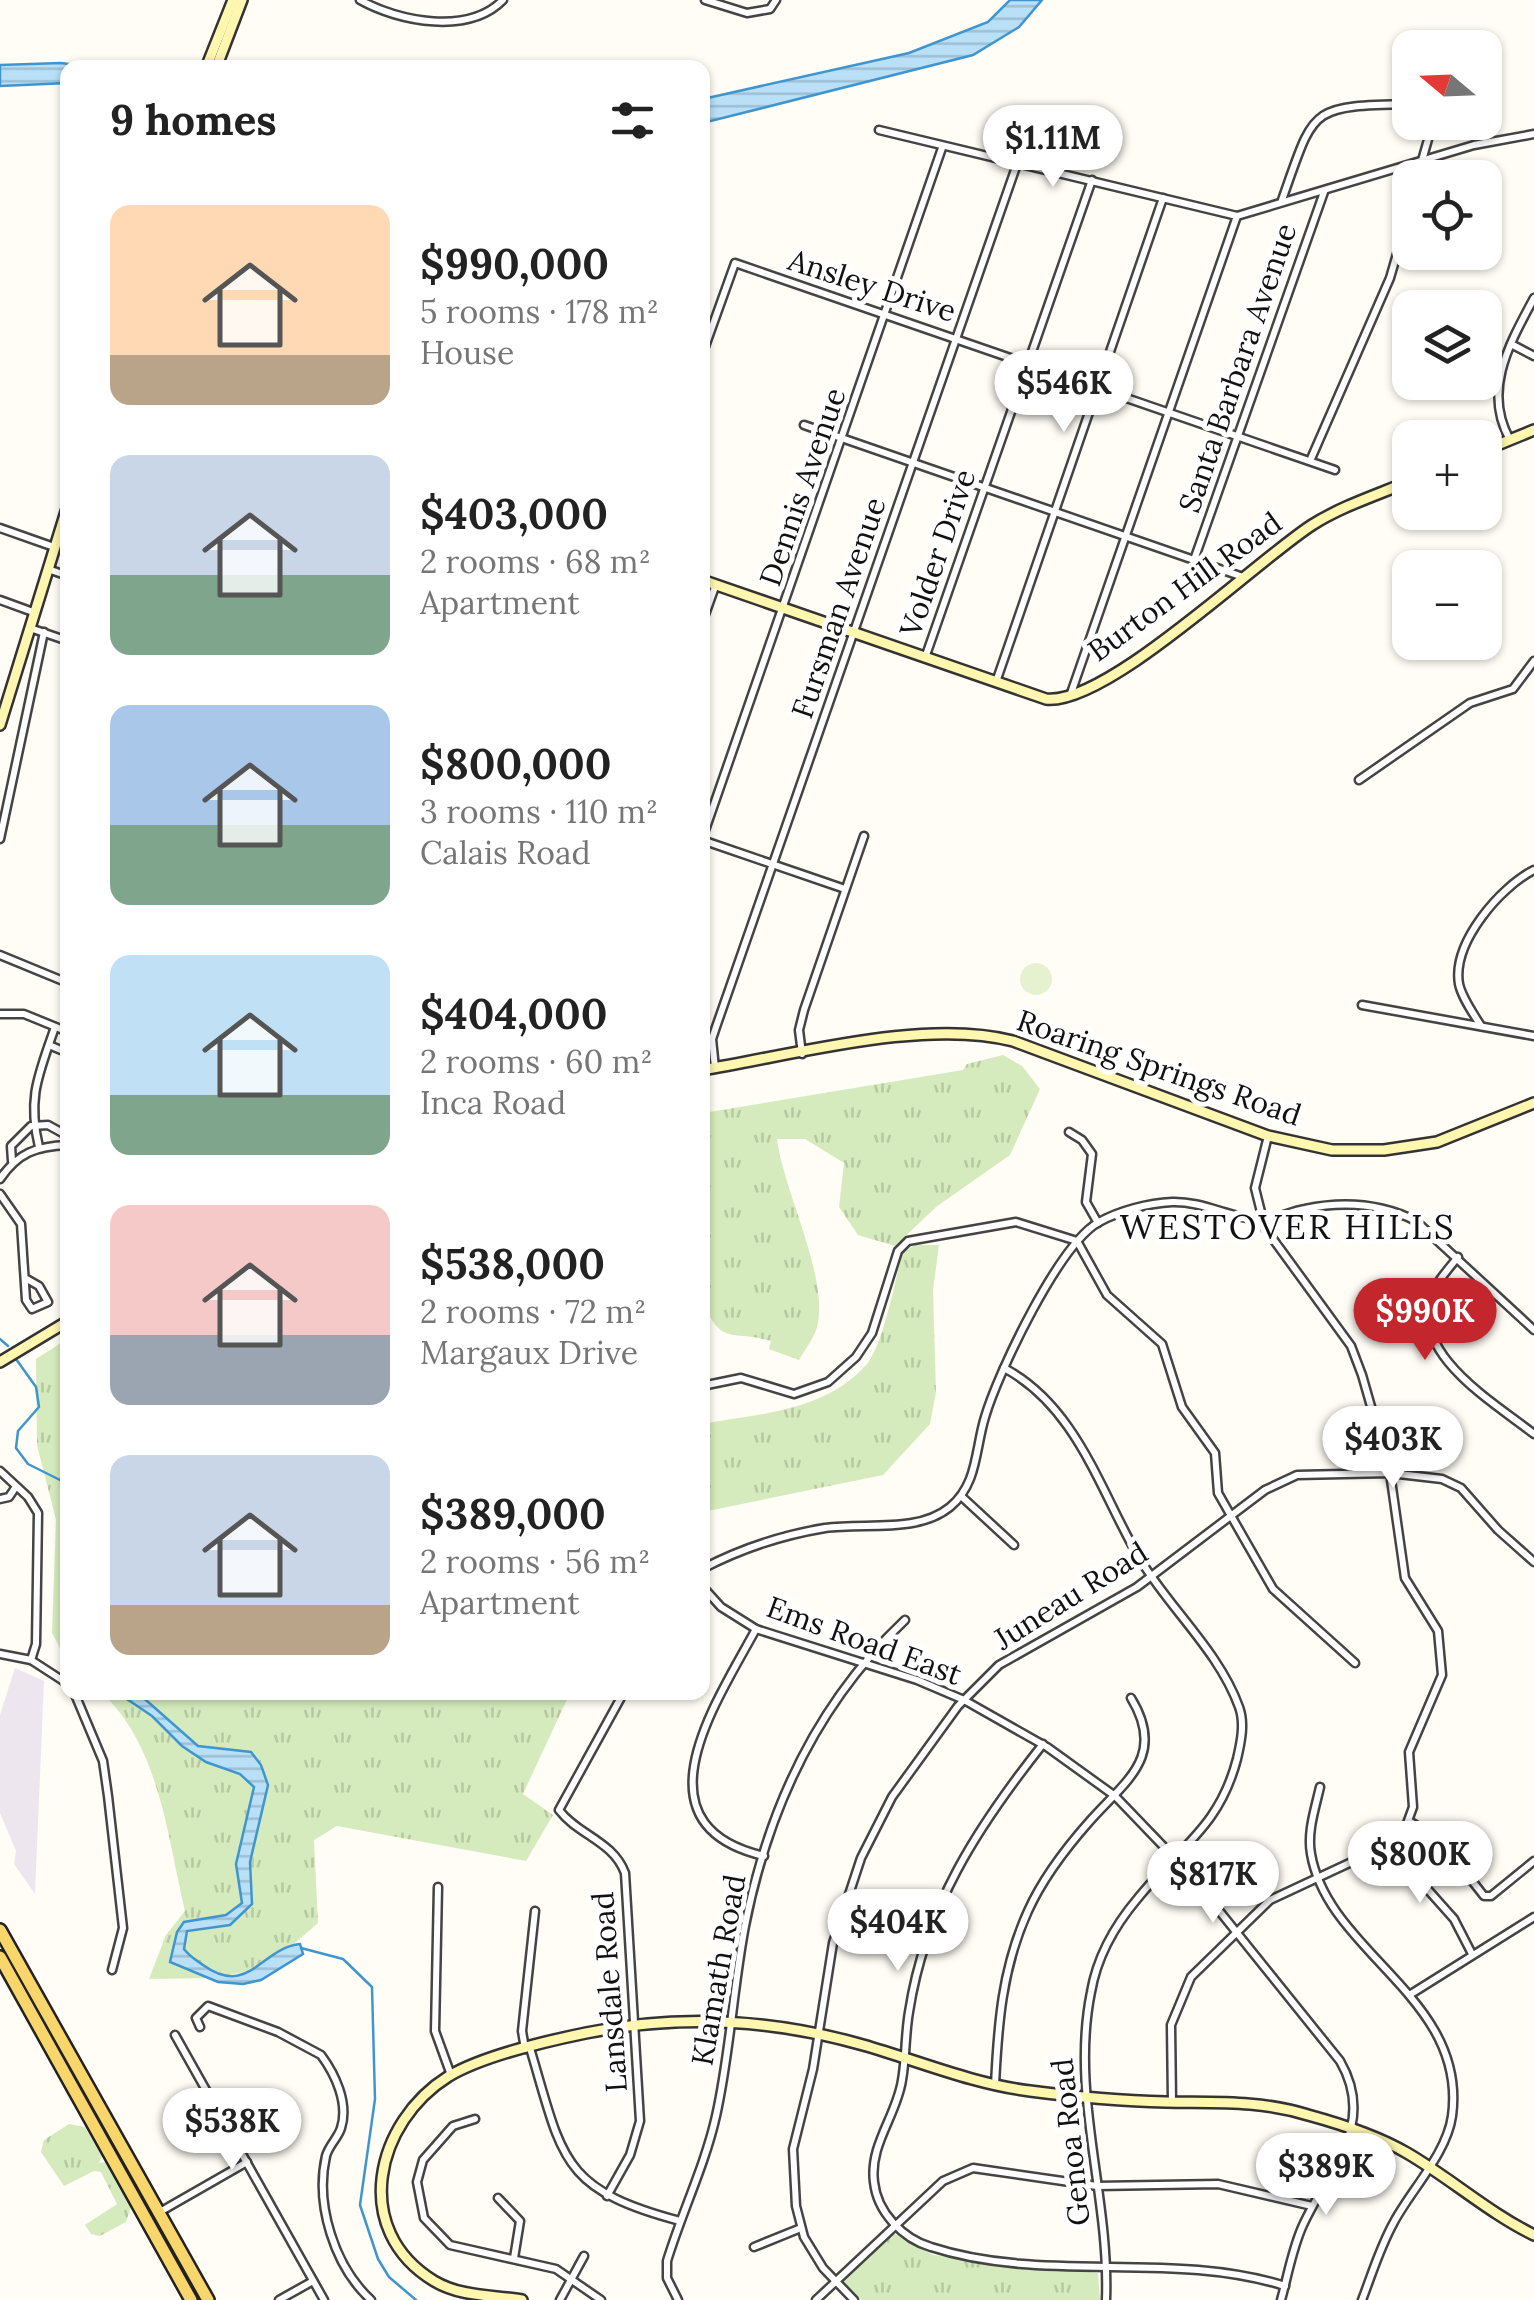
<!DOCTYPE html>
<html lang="en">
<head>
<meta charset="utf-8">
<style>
  body { margin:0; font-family:Lora,serif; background:#f2f2f2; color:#222; height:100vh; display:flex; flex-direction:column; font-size:38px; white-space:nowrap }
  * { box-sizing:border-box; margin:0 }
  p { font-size:32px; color:#767676 }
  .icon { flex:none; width:55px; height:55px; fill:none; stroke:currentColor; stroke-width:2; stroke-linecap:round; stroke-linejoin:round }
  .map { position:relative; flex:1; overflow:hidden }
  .sheet { position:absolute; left:60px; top:60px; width:650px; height:1640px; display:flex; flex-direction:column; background:#fff; border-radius:20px; box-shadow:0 2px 8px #0004 }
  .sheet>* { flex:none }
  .needle { width:65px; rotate:289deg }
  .controls { position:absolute; left:1392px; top:30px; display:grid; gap:20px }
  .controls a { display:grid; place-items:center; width:110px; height:110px; border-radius:20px; background:#fff; box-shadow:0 2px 8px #0004; font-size:50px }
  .price { position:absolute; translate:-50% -85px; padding:0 22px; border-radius:35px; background:#fff; color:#222; font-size:32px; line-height:65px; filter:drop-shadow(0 2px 5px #0008) }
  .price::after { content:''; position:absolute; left:50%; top:60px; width:30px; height:22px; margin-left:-15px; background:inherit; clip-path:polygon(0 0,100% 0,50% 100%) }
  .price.current { background:#c4262e; color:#fff }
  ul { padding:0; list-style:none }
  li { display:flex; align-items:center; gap:30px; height:250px; padding:0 50px }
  li span { display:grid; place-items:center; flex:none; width:280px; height:200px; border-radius:20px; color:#555 }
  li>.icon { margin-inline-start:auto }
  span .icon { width:120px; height:120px; fill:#fffc; stroke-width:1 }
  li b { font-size:42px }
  h2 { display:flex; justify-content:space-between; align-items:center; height:120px; padding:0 50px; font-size:42px }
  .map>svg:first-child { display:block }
  .industrial { fill:#eee6ef }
  .grass { fill:url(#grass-tufts) }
  .pitch { fill:#e6f2cf }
  .water { fill:url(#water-rules); stroke:#3f96cf; stroke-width:2.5 }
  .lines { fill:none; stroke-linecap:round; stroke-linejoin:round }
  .stream { stroke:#3f96cf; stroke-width:2.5 }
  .street-casing { stroke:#444; stroke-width:11 }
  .secondary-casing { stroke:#333; stroke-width:14 }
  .primary-casing { stroke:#222; stroke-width:16 }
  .street { stroke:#fff; stroke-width:6 }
  .secondary { stroke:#fff6b0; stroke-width:9 }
  .primary { stroke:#f9d66b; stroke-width:11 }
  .labels { text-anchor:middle; stroke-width:10; stroke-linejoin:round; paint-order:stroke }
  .street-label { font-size:30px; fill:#111; stroke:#fff }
  .quarter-label { font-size:35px; letter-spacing:2.5px; fill:#111; stroke:#fff }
</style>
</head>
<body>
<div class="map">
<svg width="1534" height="2300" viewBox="0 0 1534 2300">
  <defs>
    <pattern id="grass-tufts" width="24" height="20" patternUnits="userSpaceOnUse" patternTransform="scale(2.5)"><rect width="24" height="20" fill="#d5ebbd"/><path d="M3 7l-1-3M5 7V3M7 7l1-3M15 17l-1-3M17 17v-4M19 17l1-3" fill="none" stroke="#b6c8a1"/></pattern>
    <pattern id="water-rules" width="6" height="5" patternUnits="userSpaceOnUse" patternTransform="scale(2.5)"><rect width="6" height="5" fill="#b9e0f7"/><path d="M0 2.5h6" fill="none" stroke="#9ebfd3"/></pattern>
  </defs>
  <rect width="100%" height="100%" fill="#fffdf5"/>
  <path class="industrial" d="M15,1668L44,1681L35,1894L14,1864L16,1851L0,1813V1715Z"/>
  <g class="grass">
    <path d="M1003,1055L1022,1066L1040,1089L1010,1155L936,1207L895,1246L858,1235L839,1207L844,1163L805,1139H777C783,1191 834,1287 815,1333C811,1342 804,1351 799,1360L769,1349L771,1341C731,1329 721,1348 702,1299L703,1113L963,1070L967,1064Z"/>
    <path d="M915,1245H939L933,1290L936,1392L930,1424L883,1475L703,1512V1424C760,1413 825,1412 867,1364C883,1344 896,1279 902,1253Z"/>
    <path d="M67,1339V1661L52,1633L56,1520L37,1445L36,1359Z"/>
    <path d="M102,1693H570L523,1794L553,1815L526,1861L337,1826L314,1840L318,1923L266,1968L212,1978L149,1979L166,1935L185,1911C167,1836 160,1747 102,1693Z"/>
    <path d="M69,2124L85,2127L102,2156L99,2163L106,2162L131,2207L126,2222L100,2236L91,2234L85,2225L117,2204L101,2172L94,2171L64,2186L41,2152L44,2140Z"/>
    <path d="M893,2233L933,2255L1098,2273L1100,2300H862L841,2283Z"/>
  </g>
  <circle class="pitch" cx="1036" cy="979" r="16"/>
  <g class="water">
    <path d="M1010,0H1042L1019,27L973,55L703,123V99L909,53L988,22Z"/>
    <path d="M61,63L90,67L68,68L67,83L0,86V65Z"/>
    <path d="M118,1693H138L198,1746L251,1752L261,1765L268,1785L250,1862L252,1904L230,1925L187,1931L184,1949C190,1957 195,1959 203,1965C249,1998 261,1948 300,1944L303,1954L261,1980L243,1984L218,1982L170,1962L177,1932L184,1922L226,1915L242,1903L236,1864L254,1787L240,1774L206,1762L182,1746L152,1716Z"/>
  </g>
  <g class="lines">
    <g class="stream">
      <path d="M0,1339L8,1346"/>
      <path d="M16,1359L36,1387L39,1407L18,1431L16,1448L28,1464L68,1484"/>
      <path d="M301,1948L343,1959L372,1987L375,2099L360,2205L378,2259L389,2277L416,2300"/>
    </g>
    <g class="street-casing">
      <g id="street">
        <path d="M360,0C399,22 469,35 503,0"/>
        <path d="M705,0L747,13L770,9L776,0"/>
        <path d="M879,130L1237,216L1474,145L1534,134"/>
        <path d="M1417,178L1433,122"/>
        <path d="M1282,200C1315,107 1308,106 1410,104"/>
        <path d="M1511,344L1534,356"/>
        <path d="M702,355L735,263L1335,470"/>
        <path d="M804,425L1243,577"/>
        <path d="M1510,440C1482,390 1510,343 1534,298"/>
        <path d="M1310,461L1390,278L1410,209"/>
        <path d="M0,528L54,547"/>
        <path d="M1194,560L1324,192"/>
        <path d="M48,569L68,576"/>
        <path d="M0,600L33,612"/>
        <path d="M702,623L716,584"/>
        <path d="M30,628L68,641"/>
        <path d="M925,658L1092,180"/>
        <path d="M996,682L1163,198"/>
        <path d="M1070,696L1237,216"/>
        <path d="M1359,780L1470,703L1513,689L1534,661"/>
        <path d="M0,839L44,632"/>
        <path d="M702,839L942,148"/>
        <path d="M702,840L845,889"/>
        <path d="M68,886V893"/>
        <path d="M0,955L68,983"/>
        <path d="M1362,1005L1534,1036"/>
        <path d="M0,1014H24L68,1032"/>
        <path d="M1481,1026C1473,1013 1462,998 1459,984C1452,943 1500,887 1534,870"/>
        <path d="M49,1045L68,1053"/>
        <path d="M802,1054L799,1030L804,1010L864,836"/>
        <path d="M715,1068L712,1039L716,1027L1017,164"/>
        <path d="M1069,1132L1082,1140L1092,1154L1086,1202L1098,1223"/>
        <path d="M39,1147C27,1097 39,1074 55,1027"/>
        <path d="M12,1161L11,1146L31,1126L48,1125L68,1136"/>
        <path d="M0,1179C18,1153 36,1146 68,1145"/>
        <path d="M0,1194L21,1224L26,1300L32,1309L48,1302L39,1286L25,1278"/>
        <path d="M1458,1257C1450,1267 1440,1278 1434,1289C1404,1351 1495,1403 1534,1434"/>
        <path d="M702,1365V1385"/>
        <path d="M1004,1368C1076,1406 1100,1490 1138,1556C1168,1607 1219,1651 1239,1707C1245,1723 1241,1742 1237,1759C1219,1828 1179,1847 1138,1898C1116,1924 1097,1957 1091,1992C1070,2095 1110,2196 1106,2300"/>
        <path d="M702,1386L741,1378L794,1394L828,1382L856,1357L872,1333L898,1251L908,1241L1016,1222L1077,1241L1107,1295L1162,1344L1182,1407L1215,1453L1218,1493L1273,1589L1355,1663"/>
        <path d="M0,1471L28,1497L38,1513L36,1644L31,1660"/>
        <path d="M961,1496L1014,1545"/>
        <path d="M0,1499L9,1497L15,1488"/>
        <path d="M702,1569C740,1549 783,1535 825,1528C864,1522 917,1534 950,1507C978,1484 975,1449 985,1417C998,1373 1059,1244 1099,1222C1119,1211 1148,1203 1172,1202C1203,1201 1230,1218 1261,1220C1275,1220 1291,1211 1305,1209C1343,1201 1380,1203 1416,1221L1534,1330"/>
        <path d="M702,1586L721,1607L756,1629L917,1680L964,1700L1047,1747L1115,1796L1188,1872L1340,2061C1377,2125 1329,2168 1303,2225C1292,2249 1288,2275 1281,2300"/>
        <path d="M756,1629C716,1703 632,1825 764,1856"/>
        <path d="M0,1654L31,1660L68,1684"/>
        <path d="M74,1692L103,1761L108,1796L123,1928L112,1970"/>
        <path d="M1043,1744C978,1826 925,1907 909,2012C905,2035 906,2058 902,2080C897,2115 869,2145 874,2182C877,2212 903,2239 931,2247C1045,2284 1171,2250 1285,2286"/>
        <path d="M1320,1787C1315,1809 1307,1832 1311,1854C1328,1953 1468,1998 1452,2116C1447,2153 1411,2190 1394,2222C1380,2247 1372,2274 1362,2300"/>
        <path d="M1409,1821L1440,1840L1484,1896H1491L1534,1861"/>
        <path d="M1388,1845L1454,1919L1472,1954"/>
        <path d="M438,1887L435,2031L451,2075"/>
        <path d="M1411,1994L1534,1917"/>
        <path d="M200,2027L196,2018L208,2006L278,2032L321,2055C335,2074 349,2103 341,2128C338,2138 329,2145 326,2156C315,2204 334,2266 371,2300"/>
        <path d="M175,2035L324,2300"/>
        <path d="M530,2048C563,2159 560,2189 680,2221"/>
        <path d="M525,2049L522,2031L535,1911"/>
        <path d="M995,2085C998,2024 1002,1968 1028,1911C1042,1880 1066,1848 1089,1822C1125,1781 1167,1757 1131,1698"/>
        <path d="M1172,2102L1171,2025L1191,1977L1270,1900L1388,1845L1405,1829L1413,1807L1409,1752L1442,1675L1438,1631L1405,1578L1390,1473L1362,1375L1351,1346L1265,1228L1255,1188L1268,1136"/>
        <path d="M475,2119L453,2126L423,2160L417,2182L424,2218L450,2245L556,2269L601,2300"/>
        <path d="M607,2196L630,2155L640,2121L625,1873C613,1841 578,1835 559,1810L624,1692"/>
        <path d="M498,2198L520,2221L514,2258"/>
        <path d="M158,2213L247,2162"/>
        <path d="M754,2247L801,2228"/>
        <path d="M279,2300L313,2281"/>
        <path d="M560,2300L584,2256"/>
        <path d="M678,2300L667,2278V2261C682,2212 705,2165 716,2116C730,2054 733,1989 745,1926C768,1809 818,1702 905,1620"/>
        <path d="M816,2300L943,2181L973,2168L1097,2186L1218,2184L1312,2206"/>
        <path d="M854,2300L823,2268L804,2237L796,2206L793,2149L813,2069L833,1943L861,1858L892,1797L958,1706L999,1665L1137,1587L1265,1490L1297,1475L1390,1473L1442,1479L1461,1488L1498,1530L1534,1562"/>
      </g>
    </g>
    <g class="secondary-casing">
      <g id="secondary">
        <path d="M206,68L233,0"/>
        <path d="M216,68L242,0"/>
        <path d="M1485,450L1534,430"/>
        <path d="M702,580L1046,699C1106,706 1256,561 1312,525C1342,506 1377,495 1410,481"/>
        <path d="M0,725L68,505"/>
        <path d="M702,1070C794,1055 924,1018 1013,1041L1268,1136L1332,1150H1384L1437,1142L1534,1103"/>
        <path d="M0,1362L68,1321"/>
        <path d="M522,2300C492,2295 461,2297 434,2281C350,2230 375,2122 449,2076C483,2056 547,2041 586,2033C679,2014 772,2019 863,2045C919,2061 973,2084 1030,2091C1076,2097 1120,2101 1166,2102C1215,2103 1260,2100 1308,2115C1341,2124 1378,2136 1407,2153C1450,2178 1489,2213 1534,2235"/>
      </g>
    </g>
    <g class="primary-casing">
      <g id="primary">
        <path d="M0,1930L208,2300"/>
        <path d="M0,1957L191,2300"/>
      </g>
    </g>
    <use href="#street" class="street"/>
    <use href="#secondary" class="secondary"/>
    <use href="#primary" class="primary"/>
  </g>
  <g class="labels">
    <g class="street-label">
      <text transform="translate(872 286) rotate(18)" y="10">Ansley Drive</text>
      <text transform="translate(1238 368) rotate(-71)" y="10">Santa Barbara Avenue</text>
      <text transform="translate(803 487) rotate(-71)" y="10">Dennis Avenue</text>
      <text transform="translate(938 553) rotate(-71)" y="10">Volder Drive</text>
      <text transform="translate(1185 587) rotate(-36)" y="10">Burton Hill Road</text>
      <text transform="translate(839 608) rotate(-71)" y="10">Fursman Avenue</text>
      <text transform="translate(1159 1068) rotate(19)" y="10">Roaring Springs Road</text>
      <text transform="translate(1071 1596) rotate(-32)" y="10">Juneau Road</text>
      <text transform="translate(864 1641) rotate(20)" y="10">Ems Road East</text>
      <text transform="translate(719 1970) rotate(-80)" y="10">Klamath Road</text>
      <text transform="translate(610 1992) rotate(-94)" y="10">Lansdale Road</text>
      <text transform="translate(1071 2142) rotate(-96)" y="10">Genoa Road</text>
    </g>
    <g class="quarter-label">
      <text x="1288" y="1239">WESTOVER HILLS</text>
    </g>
  </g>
</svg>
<div class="controls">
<a><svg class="needle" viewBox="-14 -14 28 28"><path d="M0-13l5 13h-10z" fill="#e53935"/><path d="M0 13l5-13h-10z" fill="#767676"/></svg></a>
<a><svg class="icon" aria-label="locate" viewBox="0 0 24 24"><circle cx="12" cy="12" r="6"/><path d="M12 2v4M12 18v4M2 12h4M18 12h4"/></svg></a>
<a><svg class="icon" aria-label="layers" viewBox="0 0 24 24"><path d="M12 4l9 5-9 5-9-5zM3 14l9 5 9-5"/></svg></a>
<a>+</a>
<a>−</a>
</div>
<b class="price" style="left:1053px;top:190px">$1.11M</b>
<b class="price" style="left:1064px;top:435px">$546K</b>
<b class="price current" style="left:1425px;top:1363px">$990K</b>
<b class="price" style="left:1393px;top:1491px">$403K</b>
<b class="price" style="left:1420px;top:1906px">$800K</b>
<b class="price" style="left:1213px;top:1926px">$817K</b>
<b class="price" style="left:898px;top:1974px">$404K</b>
<b class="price" style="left:232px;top:2173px">$538K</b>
<b class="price" style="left:1326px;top:2218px">$389K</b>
<section class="sheet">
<h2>9 homes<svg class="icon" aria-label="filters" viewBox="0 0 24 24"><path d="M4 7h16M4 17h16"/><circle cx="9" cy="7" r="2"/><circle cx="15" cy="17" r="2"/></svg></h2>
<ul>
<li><span style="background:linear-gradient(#ffd9b3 75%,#b9a48a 0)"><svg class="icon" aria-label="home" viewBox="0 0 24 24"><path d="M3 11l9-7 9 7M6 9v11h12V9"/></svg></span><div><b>$990,000</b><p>5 rooms · 178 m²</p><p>House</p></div></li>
<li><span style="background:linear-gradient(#c9d6e8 60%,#7fa58c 0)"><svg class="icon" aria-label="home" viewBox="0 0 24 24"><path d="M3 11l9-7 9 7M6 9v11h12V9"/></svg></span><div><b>$403,000</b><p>2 rooms · 68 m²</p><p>Apartment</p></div></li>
<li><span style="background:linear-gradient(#a9c7e8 60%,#7fa58c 0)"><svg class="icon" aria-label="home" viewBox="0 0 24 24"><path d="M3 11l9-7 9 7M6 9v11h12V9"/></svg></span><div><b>$800,000</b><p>3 rooms · 110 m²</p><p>Calais Road</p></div></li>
<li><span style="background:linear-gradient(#bfe0f5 70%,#7fa58c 0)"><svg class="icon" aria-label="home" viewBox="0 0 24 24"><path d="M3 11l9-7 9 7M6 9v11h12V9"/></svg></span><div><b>$404,000</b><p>2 rooms · 60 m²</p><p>Inca Road</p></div></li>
<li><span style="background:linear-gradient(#f6c9c9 65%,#9aa5b1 0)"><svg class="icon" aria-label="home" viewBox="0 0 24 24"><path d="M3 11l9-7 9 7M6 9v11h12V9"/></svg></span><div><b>$538,000</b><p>2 rooms · 72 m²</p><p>Margaux Drive</p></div></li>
<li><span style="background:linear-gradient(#c9d6e8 75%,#b9a48a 0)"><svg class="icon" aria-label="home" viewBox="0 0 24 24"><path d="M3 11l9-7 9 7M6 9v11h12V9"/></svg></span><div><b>$389,000</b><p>2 rooms · 56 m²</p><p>Apartment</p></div></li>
</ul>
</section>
</div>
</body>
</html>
